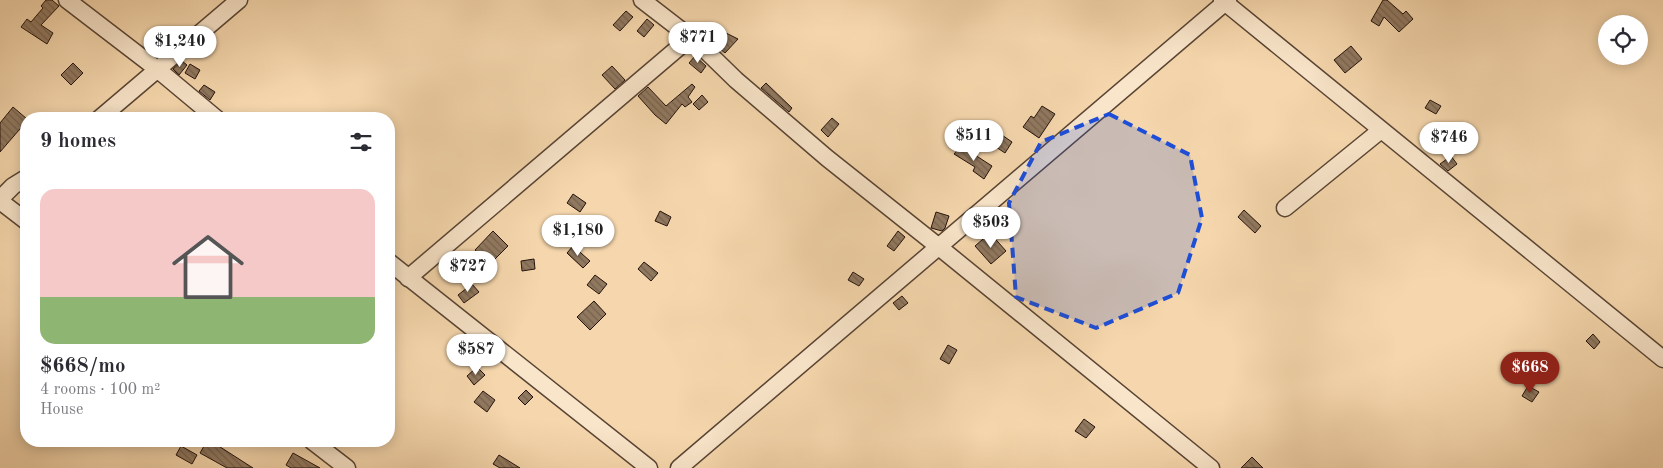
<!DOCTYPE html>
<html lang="en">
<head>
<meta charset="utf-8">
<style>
  body { margin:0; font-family:"Old Standard TT",serif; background:#f2f2f3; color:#2b2b33; height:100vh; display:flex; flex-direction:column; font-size:19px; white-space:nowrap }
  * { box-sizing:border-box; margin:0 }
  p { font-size:16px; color:#7c7c81 }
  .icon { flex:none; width:28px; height:28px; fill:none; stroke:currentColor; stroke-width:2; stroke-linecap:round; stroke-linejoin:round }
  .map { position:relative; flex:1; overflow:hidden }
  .details { position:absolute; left:20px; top:112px; width:375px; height:335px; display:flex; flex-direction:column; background:#fff; border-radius:20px; box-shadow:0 2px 12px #0003 }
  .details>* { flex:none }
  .fabs { position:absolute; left:1598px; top:15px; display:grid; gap:10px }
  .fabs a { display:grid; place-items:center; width:50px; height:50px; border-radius:50%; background:#fff; box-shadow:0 2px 12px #0003; font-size:25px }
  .price { position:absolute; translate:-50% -42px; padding:0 11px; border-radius:18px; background:#fff; color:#222; font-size:16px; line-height:32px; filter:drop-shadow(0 1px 2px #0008) }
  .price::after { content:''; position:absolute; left:50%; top:30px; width:15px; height:11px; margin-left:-8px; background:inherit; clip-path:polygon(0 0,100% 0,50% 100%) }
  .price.current { background:#8f2418; color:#fff }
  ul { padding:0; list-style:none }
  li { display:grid; align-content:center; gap:10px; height:265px; padding:0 20px }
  li span { display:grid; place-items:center; height:155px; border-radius:15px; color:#555 }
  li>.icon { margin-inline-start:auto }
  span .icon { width:90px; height:90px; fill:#fffc; stroke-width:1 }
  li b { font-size:21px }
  h2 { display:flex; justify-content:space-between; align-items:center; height:60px; padding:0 20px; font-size:21px }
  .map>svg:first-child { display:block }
  .building { fill:url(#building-back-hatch); stroke:#24130c }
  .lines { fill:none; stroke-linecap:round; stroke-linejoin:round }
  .minor-casing { stroke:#584434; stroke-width:19 }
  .minor { stroke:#f9e5ca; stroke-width:16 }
  .marked { fill:#1d4ed8; fill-opacity:0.2; stroke:#1d4ed8; stroke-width:4; stroke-dasharray:10 6; stroke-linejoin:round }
</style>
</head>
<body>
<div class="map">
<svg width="1663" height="468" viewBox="0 0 1663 468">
  <defs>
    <pattern id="building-back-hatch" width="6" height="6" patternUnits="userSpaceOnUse" patternTransform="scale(1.25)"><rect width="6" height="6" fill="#917960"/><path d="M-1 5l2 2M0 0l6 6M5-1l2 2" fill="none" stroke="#76624e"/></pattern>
  </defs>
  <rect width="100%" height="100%" fill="#f6d7ad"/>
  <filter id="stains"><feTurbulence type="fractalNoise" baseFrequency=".004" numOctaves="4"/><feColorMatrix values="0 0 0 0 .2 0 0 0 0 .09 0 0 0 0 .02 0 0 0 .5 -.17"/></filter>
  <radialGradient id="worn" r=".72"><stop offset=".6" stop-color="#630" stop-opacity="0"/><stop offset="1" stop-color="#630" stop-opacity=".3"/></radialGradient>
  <g class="building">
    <path d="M46,0H52L59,6L41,25L53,33L47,44L21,27L27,19L31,22L43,8L41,6Z"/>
    <path d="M1383,0H1387L1403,14L1406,11L1413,19L1399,32L1384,17L1379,26L1371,21Z"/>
    <path d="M626,11L633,17L620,31L613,25Z"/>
    <path d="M647,19L654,25L644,37L637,31Z"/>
    <path d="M712,26L738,39L725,53L714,44L717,40L708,35Z"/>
    <path d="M1351,46L1362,59L1345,73L1334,60Z"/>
    <path d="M695,56L706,66L701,73L689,63Z"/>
    <path d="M182,61L187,65L179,75L173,69Z"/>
    <path d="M73,63L83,73L71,85L61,75Z"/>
    <path d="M190,64L200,70L195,79L185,73Z"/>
    <path d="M612,66L625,80L615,89L602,75Z"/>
    <path d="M766,83L792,108L789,112L761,88Z"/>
    <path d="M692,84L695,87L688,97L692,102L685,107L682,104L666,124L655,115L638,96L648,87L666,106Z"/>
    <path d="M204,85L215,92L210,100L199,91Z"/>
    <path d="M702,95L708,102L699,110L693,104Z"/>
    <path d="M1430,100L1441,106L1436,114L1425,108Z"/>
    <path d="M1042,106L1055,114L1039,138L1023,127L1031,116L1034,118Z"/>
    <path d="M13,107L27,119L26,122L0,152V123Z"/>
    <path d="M832,118L839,124L828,137L821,130Z"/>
    <path d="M986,124L1012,142L1005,153L978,135Z"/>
    <path d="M961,146L992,166L984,179L973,171L975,167L954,154Z"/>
    <path d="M1451,156L1457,164L1448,171L1440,164Z"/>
    <path d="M573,194L586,203L580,212L567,203Z"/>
    <path d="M1244,210L1261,226L1255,233L1238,217Z"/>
    <path d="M660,211L671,217L667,226L655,221Z"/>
    <path d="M936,212L949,216L945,228L942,231L931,228Z"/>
    <path d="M493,231L508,246L490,264L475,250Z"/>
    <path d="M898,231L905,237L894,251L887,246Z"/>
    <path d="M990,233L1006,251L991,264L975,246Z"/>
    <path d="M573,246L590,261L583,268L567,253Z"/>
    <path d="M534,259L535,269L522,271L521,261Z"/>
    <path d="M644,262L658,273L651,281L638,269Z"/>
    <path d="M853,272L864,279L859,286L848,280Z"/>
    <path d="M595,275L607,284L599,294L587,285Z"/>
    <path d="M472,284L479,292L464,303L458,295Z"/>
    <path d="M902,296L908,303L899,310L893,303Z"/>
    <path d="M594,301L606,314L590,330L577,317Z"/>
    <path d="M1593,334L1600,342L1594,349L1586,341Z"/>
    <path d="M948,345L957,350L949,364L940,359Z"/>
    <path d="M477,367L485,375L474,385L467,376Z"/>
    <path d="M1528,386L1539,392L1532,402L1522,396Z"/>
    <path d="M526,390L533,397L525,405L518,398Z"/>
    <path d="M483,391L495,400L487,412L474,402Z"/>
    <path d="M1084,419L1095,427L1086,438L1075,431Z"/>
    <path d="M207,441H213L218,444L217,445L253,468H227L200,453Z"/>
    <path d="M181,446L197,455L192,464L176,455Z"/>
    <path d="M293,453L320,468H291L286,465Z"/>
    <path d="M499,455L520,468H500L493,464Z"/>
    <path d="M1252,457L1263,468H1241Z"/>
  </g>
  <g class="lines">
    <g class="minor-casing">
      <g id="minor">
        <path d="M67,0L157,69L217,119"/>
        <path d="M642,0L699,44L736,80L827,158L939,247L1211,468"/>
        <path d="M1222,0L1663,359"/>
        <path d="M99,119L239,0"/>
        <path d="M0,199L13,186L26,178"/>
        <path d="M0,201L26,221"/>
        <path d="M1285,208L1381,130"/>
        <path d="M389,262L649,468"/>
        <path d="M408,278L691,37"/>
        <path d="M312,441L347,468"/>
        <path d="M679,468L1228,0"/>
      </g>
    </g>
    <use href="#minor" class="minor"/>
  </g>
  <path class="marked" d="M1109,114L1190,155L1202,218L1178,293L1096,328L1016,297L1009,203L1041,142Z"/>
  <rect width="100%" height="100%" filter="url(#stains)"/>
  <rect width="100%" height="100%" fill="url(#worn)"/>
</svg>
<div class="fabs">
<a><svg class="icon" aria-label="locate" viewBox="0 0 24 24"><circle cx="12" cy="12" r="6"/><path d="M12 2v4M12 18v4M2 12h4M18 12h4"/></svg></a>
</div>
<b class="price" style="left:698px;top:64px">$771</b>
<b class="price" style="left:180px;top:68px">$1,240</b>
<b class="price" style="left:974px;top:162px">$511</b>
<b class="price" style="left:1449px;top:164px">$746</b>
<b class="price" style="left:991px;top:249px">$503</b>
<b class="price" style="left:578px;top:257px">$1,180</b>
<b class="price" style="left:468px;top:293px">$727</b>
<b class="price" style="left:476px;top:376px">$587</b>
<b class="price current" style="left:1530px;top:394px">$668</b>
<section class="details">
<h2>9 homes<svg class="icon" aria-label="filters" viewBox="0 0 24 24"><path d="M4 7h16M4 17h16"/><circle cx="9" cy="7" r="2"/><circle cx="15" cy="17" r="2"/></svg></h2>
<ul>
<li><span style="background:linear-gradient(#f6c9c9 70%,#8fb573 0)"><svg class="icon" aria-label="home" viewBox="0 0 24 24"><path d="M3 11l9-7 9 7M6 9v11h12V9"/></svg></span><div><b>$668/mo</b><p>4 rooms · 100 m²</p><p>House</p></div></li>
</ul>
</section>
</div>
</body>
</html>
